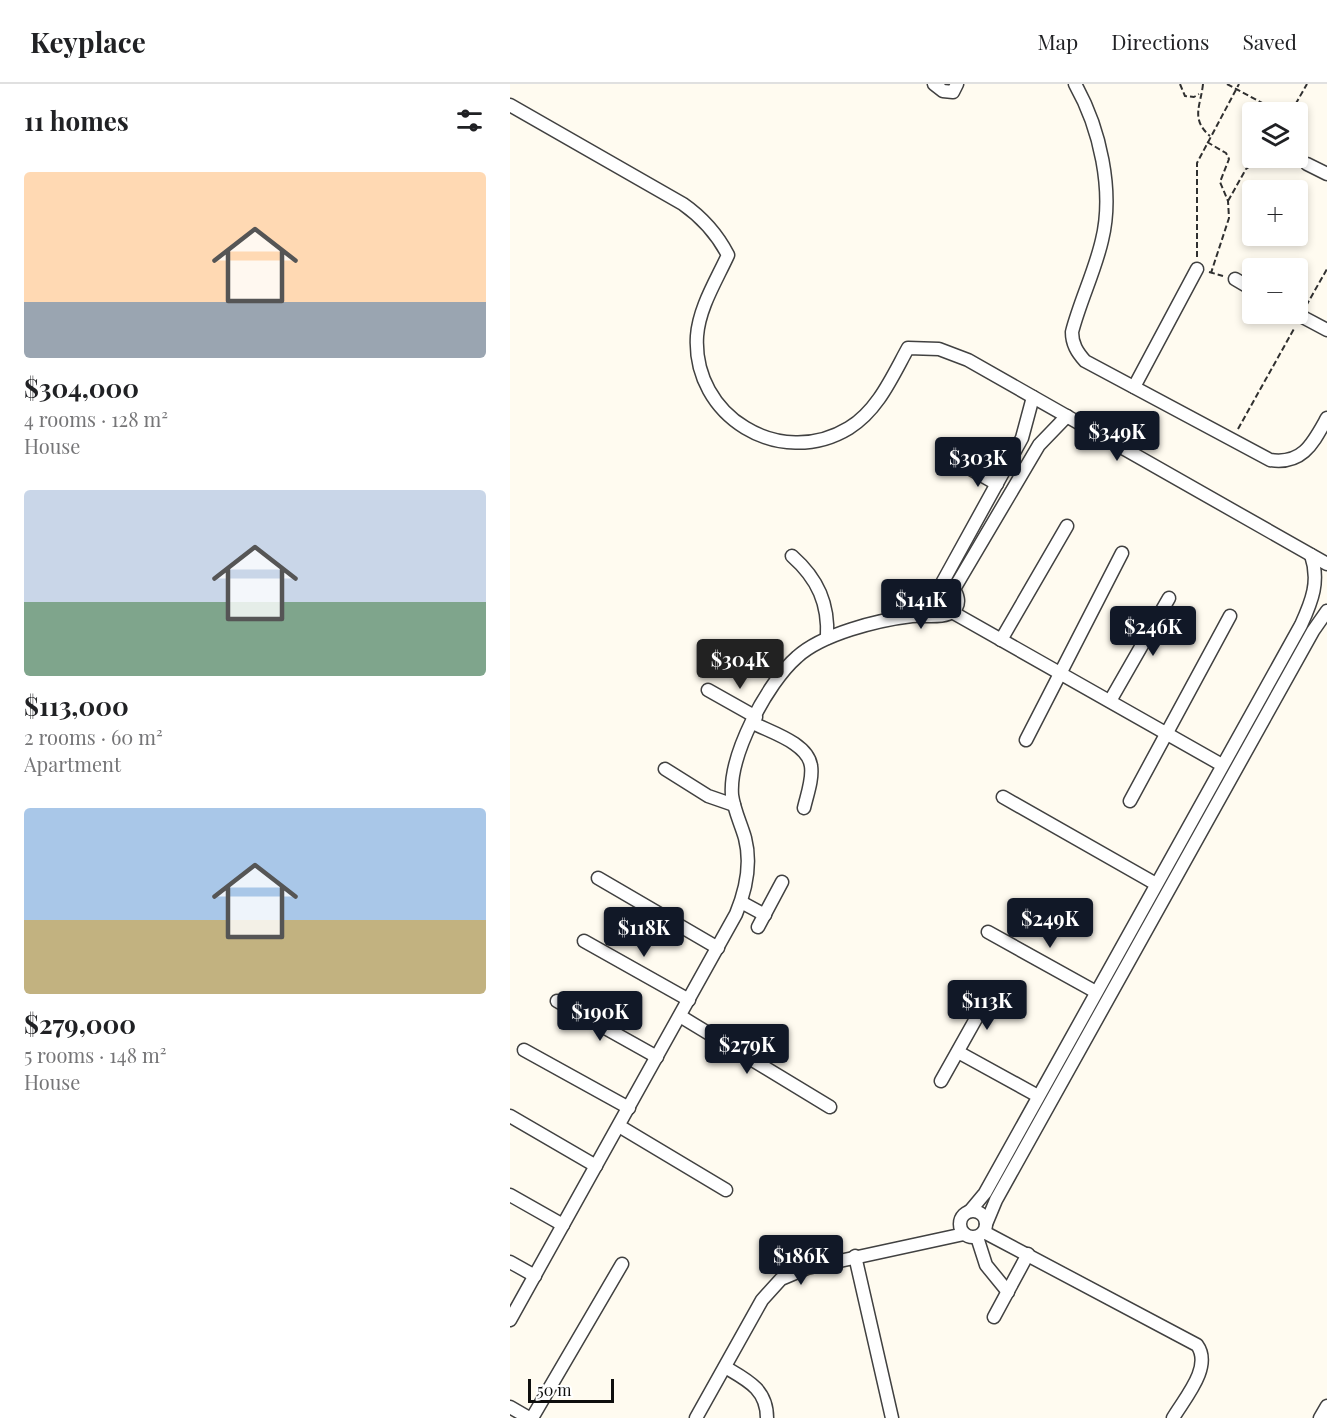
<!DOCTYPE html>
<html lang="en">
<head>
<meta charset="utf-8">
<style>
  body { margin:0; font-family:"Playfair Display",serif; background:#f6f6f6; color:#202124; height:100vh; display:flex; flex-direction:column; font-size:22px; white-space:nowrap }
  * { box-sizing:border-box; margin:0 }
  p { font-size:20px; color:#757577 }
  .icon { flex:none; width:33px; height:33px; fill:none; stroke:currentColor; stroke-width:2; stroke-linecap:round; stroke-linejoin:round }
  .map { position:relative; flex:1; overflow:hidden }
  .details { display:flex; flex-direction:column; background:#fff; width:510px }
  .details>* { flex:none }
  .buttons { position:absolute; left:732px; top:18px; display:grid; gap:12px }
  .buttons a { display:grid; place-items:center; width:66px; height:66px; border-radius:6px; background:#fff; box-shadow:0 3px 9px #0003; font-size:30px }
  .scale { position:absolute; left:18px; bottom:15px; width:86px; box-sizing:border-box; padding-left:6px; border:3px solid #0e0e0e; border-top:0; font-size:16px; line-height:21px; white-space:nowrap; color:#0e0e0e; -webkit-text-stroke:4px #fff; paint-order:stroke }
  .price { position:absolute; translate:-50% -51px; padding:0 14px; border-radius:6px; background:#111827; color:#fff; font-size:20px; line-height:39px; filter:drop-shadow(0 2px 3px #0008) }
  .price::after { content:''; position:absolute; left:50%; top:36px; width:18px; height:14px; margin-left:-9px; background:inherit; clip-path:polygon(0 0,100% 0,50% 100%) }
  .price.on { background:#222; color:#fff }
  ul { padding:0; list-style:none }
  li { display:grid; align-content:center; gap:12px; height:318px; padding:0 24px }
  li span { display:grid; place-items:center; height:186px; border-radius:6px; color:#555 }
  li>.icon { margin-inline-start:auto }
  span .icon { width:108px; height:108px; fill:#fffc; stroke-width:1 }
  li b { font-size:26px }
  h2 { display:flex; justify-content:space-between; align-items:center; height:72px; padding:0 24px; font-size:26px }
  header { display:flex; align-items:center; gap:36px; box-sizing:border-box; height:84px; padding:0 30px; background:#fff; border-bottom:2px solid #e0e0e0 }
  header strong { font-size:28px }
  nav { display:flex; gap:33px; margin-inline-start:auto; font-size:21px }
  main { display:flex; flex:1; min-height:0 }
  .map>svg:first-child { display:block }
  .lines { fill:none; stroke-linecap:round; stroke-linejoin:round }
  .minor-casing { stroke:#414141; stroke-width:15 }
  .path { stroke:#303030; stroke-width:2; stroke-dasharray:6 3; stroke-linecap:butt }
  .minor { stroke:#fff; stroke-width:12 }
</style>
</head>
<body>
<header>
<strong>Keyplace</strong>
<nav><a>Map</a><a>Directions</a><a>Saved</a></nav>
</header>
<main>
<section class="details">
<h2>11 homes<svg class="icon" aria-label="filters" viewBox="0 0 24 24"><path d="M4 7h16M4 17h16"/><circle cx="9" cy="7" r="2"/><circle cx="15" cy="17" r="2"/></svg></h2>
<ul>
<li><span style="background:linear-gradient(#ffd9b3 70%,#9aa5b1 0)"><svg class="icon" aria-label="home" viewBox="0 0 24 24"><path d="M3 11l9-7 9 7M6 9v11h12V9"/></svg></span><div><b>$304,000</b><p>4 rooms · 128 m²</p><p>House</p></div></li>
<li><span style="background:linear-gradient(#c9d6e8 60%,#7fa58c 0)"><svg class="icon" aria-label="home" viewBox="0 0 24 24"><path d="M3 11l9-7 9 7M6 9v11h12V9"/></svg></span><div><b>$113,000</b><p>2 rooms · 60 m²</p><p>Apartment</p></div></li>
<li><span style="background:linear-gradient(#a9c7e8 60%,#c2b280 0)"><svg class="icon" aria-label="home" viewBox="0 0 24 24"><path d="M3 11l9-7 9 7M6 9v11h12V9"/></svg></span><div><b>$279,000</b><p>5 rooms · 148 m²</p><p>House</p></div></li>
</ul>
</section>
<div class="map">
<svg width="817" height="1334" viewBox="0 0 817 1334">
  <rect width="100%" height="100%" fill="#fffbf0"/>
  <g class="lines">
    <g class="minor-casing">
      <g id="minor">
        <path d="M424,0L433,7L443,8L447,0"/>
        <path d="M565,0C590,44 604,107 592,156C585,187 570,217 562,248C562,260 567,268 575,277L760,376C793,381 803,359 817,334"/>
        <path d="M0,21L173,120C193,134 207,150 218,171C206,197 189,224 187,252C182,332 270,386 339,344C368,326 382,293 398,264L429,265L458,276L817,480"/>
        <path d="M797,80L817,90"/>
        <path d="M725,195L742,205"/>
        <path d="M787,230L817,246"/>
        <path d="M624,303L687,185"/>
        <path d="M436,371L487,400"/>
        <path d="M282,472C308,495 319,520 317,554"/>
        <path d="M431,501L512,354L523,313"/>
        <path d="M444,505L529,361L557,332"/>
        <path d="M442,528L712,681"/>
        <path d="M491,556L557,442"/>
        <path d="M198,606L246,633"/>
        <path d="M600,617L659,514"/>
        <path d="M243,639C260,648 298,659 301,682C303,695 297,711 294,724"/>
        <path d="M516,656L612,469"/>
        <path d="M155,685L198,712L224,721"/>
        <path d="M493,713L646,800"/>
        <path d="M620,717L720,532"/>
        <path d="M88,794L208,864"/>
        <path d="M231,818L255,831"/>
        <path d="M248,843L272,798"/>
        <path d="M478,848L586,908"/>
        <path d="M74,857L179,916"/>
        <path d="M47,917L147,973"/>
        <path d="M170,932L320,1023"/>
        <path d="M14,966L119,1024"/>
        <path d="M448,968L528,1012"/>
        <path d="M431,997L468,931L465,921L447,910"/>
        <path d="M0,1032L86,1082"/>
        <path d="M109,1042L216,1106"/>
        <path d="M0,1111L53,1141"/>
        <circle cx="463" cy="1140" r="13"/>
        <path d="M460,1127L475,1109L791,541C802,517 810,497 801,471"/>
        <path d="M476,1140L486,1116L803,547L817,527"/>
        <path d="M474,1148L687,1261C703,1283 674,1315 663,1334"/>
        <path d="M467,1153L476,1181L498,1208"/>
        <path d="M345,1172L382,1334"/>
        <path d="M0,1178L25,1192"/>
        <path d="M484,1233L518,1170"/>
        <path d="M0,1236L226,830C236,806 242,781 235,754C231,740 224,726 222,711C219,671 257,599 287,573C312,550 368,536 402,532C413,531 428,534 438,530C454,524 449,505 435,500L422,505L418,513L421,526L429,531"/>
        <path d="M215,1283C237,1296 257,1305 257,1334"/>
        <path d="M0,1323L19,1334"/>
        <path d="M22,1334L112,1180"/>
        <path d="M186,1334L252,1216L271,1195L297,1184L454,1150"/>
        <path d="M810,1334L817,1322"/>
      </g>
    </g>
    <g class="path">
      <path d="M670,0L675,12L684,13L689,10"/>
      <path d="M693,0C691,21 680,35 700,52"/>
      <path d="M717,0L769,28"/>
      <path d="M781,28L797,0"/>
      <path d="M697,58L716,69L719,75L710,98L718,117L719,134L701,189"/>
      <path d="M718,117L736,85L752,74"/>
      <path d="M687,173V79L729,0"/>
      <path d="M699,188L713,192"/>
      <path d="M796,222L817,185"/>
      <path d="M728,345L785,243"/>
    </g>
    <use href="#minor" class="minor"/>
  </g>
</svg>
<div class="buttons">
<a><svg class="icon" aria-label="layers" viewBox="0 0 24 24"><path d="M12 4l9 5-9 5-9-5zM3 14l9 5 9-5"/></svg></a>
<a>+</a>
<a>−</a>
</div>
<div class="scale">50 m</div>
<b class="price" style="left:607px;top:378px">$349K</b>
<b class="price" style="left:468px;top:404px">$303K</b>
<b class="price" style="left:411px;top:546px">$141K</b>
<b class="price" style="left:643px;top:573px">$246K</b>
<b class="price on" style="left:230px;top:606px">$304K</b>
<b class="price" style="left:540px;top:865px">$249K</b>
<b class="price" style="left:134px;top:874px">$118K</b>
<b class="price" style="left:477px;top:947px">$113K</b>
<b class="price" style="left:90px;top:958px">$190K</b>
<b class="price" style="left:237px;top:991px">$279K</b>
<b class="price" style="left:291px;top:1202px">$186K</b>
</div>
</main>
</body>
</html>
